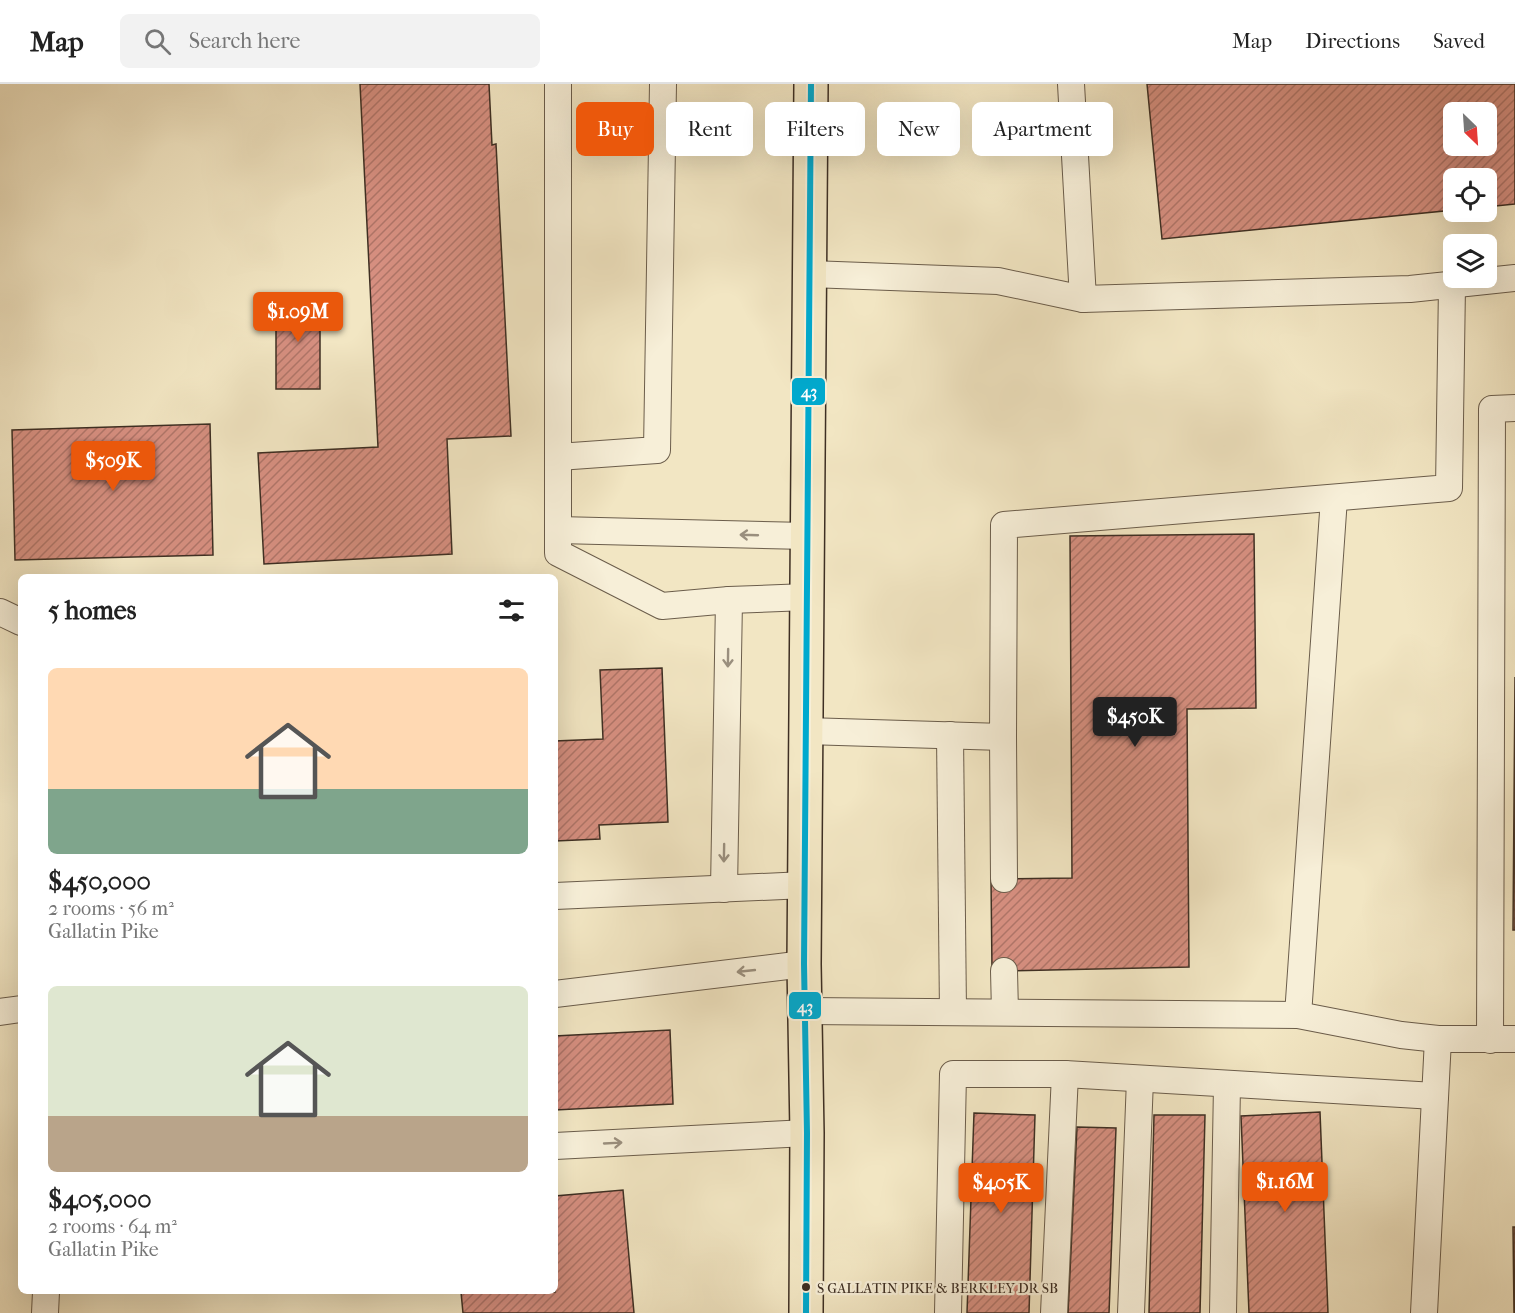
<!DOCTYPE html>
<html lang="en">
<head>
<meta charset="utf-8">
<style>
  body { margin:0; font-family:"IM FELL French Canon",serif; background:#f2f2f2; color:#222; height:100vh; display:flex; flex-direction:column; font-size:22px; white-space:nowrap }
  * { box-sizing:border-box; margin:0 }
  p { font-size:20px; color:#767676 }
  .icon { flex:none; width:33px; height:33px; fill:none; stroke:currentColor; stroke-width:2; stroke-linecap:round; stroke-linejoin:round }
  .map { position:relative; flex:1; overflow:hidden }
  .panel { position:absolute; left:18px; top:490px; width:540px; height:720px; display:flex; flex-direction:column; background:#fff; border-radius:9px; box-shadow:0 6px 24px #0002 }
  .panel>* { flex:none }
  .hud { position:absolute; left:576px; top:18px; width:570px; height:54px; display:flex; gap:12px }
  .needle { width:39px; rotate:155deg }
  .tools { position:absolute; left:1443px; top:18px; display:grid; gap:12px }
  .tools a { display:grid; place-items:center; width:54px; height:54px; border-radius:9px; background:#fff; box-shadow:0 6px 24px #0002; font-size:30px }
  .price { position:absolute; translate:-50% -51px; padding:0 14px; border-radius:6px; background:#ea580c; color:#fff; font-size:20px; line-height:39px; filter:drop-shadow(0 2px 3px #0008) }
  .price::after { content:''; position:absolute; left:50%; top:36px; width:18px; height:14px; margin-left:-9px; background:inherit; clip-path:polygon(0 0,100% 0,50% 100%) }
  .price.active { background:#222; color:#fff }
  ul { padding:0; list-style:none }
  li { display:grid; align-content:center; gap:12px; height:318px; padding:0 30px }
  li span { display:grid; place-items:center; height:186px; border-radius:9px; color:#555 }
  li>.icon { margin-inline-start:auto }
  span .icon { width:108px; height:108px; fill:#fffc; stroke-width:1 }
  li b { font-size:26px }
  h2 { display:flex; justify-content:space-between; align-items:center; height:72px; padding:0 30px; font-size:26px }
  .chip { padding:0 21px; border-radius:9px; background:#fff; box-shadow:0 6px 24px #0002; font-size:21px; line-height:54px }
  .chip.active { background:#ea580c; color:#fff }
  header { display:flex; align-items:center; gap:36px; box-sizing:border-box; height:84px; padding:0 30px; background:#fff; border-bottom:2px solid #e0e0e0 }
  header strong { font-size:28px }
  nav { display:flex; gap:33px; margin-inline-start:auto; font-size:21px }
  .search { width:420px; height:54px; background:#f2f2f2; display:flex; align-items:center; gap:15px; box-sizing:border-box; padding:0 21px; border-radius:9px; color:#767676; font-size:22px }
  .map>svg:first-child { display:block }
  .building { fill:url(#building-hatch); stroke:#3e2f23; stroke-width:1.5; fill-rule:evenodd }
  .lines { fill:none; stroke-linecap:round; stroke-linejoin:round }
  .lane-casing { stroke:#6b5d4b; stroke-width:28 }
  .primary-casing { stroke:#3e2f23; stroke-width:36 }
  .lane { stroke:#f7efd8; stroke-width:26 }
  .primary { stroke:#f2e6c3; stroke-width:33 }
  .bus-1-casing { stroke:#f7efd8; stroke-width:10 }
  .bus-1 { stroke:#00a9ce; stroke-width:6 }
  .oneway { stroke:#9a8f7e }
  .bus-dot { fill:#3e2f23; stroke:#f7efd8; stroke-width:2 }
  .labels { text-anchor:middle; stroke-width:4.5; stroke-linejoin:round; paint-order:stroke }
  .bus-label { font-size:14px; fill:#3e2f23; stroke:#f7efd8; text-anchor:start }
  .line-badge { stroke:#f7efd8; stroke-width:2 }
  .badge-label { font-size:16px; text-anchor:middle; font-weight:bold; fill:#fff }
</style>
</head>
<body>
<header>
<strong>Map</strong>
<div class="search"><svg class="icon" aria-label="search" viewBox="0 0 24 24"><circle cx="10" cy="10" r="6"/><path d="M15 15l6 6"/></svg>Search here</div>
<nav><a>Map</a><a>Directions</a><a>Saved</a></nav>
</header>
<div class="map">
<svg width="1515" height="1229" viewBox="0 0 1515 1229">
  <defs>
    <pattern id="building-hatch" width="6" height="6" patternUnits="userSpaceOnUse" patternTransform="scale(1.5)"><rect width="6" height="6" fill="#d68f80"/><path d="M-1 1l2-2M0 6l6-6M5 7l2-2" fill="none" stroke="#af7568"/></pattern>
  </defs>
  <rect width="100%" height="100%" fill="#f2e6c3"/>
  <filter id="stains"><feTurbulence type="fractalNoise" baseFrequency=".00333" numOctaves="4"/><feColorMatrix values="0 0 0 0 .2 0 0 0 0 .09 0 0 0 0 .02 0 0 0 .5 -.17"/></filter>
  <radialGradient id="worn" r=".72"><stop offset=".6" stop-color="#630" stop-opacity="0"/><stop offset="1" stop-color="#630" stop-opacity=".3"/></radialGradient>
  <g class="building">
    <path d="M360,0H489L492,61L496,60L511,352L447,355L452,470L264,480L258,369L378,363Z"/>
    <path d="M1147,0H1515V120L1486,123V94H1454V126L1162,155ZM1454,28H1486V62H1454Z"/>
    <path d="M276,212L320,213V305H276Z"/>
    <path d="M210,340L213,471L15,476L12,346Z"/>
    <path d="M1254,450L1256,624L1187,625L1189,883L1004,887L992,886L991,795L1072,794L1070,452Z"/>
    <path d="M662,584L668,738L599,741L600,755L555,757V657L603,655L600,586Z"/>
    <path d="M1515,593V846H1513Z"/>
    <path d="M670,946L673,1020L555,1026V952Z"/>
    <path d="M1320,1028L1328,1229H1249L1241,1032Z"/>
    <path d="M974,1029L1035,1031L1029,1229H967Z"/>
    <path d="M1154,1031H1205L1200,1229H1149Z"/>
    <path d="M1077,1043L1116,1044L1109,1229H1068Z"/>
    <path d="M623,1106L634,1229H463L461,1208H555V1112Z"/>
    <path d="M1513,1143H1515V1229H1514Z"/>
  </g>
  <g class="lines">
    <g class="lane-casing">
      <g id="lane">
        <path d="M558,0V469L662,522L729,516L807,513"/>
        <path d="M1071,0L1083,215L1410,205L1515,194"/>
        <path d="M810,190L998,197L1083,215"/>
        <path d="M558,373L657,366L663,0"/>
        <path d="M558,446L807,452"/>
        <path d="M0,528L21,538"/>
        <path d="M806,647L1003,653L1004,441L1449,404L1452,201"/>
        <path d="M950,651L953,928"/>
        <path d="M1003,653L1004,795"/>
        <path d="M724,805L729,516"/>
        <path d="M555,812L805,801"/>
        <path d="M1004,887L1005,928"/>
        <path d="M555,910L804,880"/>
        <path d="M805,927L1298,931L1334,414"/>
        <path d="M0,928L21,925"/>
        <path d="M1298,931L1401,951L1438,955H1515"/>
        <path d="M1490,956L1492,325L1515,324"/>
        <path d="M555,1062L807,1049"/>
        <path d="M45,1229L46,1208"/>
        <path d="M948,1229L953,990H1065L1435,1012"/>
        <path d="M1054,1229L1065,990"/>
        <path d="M1131,1229L1140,995"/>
        <path d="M1223,1229L1227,1001"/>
        <path d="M1424,1229L1438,955"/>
      </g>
    </g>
    <g class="primary-casing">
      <path id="primary" d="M806,1229L807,1049L804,880L811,0"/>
    </g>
    <use href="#lane" class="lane"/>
    <use href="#primary" class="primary"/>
    <g class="bus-1-casing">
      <path id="bus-1" d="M806,1229L807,1049L804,880L811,0"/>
    </g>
    <use href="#bus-1" class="bus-1"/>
  </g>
  <defs><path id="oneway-shaft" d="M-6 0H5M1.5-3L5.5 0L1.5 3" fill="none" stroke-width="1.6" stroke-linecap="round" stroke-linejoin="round" transform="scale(1.5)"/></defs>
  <g class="oneway">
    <use href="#oneway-shaft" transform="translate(749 451) rotate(-178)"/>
    <use href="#oneway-shaft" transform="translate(728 574) rotate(91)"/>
    <use href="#oneway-shaft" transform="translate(724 769) rotate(91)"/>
    <use href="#oneway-shaft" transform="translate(746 887) rotate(174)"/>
    <use href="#oneway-shaft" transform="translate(613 1059) rotate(-3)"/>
  </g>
  <circle class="bus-dot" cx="806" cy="1203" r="5"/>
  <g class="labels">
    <g class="bus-label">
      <text x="817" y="1209">S GALLATIN PIKE &amp; BERKLEY DR SB</text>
    </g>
  </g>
  <g class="line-badge">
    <rect x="791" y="293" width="35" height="29" rx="6" fill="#00a9ce"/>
    <rect x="788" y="907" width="34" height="29" rx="6" fill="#00a9ce"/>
  </g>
  <g class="badge-label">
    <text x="809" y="313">43</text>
    <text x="805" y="928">43</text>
  </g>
  <rect width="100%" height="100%" filter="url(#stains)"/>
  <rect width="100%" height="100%" fill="url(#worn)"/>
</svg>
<div class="tools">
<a><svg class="needle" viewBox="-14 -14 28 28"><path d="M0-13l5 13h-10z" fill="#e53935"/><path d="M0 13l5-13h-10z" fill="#767676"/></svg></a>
<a><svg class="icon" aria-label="locate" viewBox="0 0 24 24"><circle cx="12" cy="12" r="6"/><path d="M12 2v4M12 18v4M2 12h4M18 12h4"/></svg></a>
<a><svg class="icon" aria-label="layers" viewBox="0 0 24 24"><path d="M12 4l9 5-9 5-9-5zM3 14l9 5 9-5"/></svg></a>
</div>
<b class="price" style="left:298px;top:259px">$1.09M</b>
<b class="price" style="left:113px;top:408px">$509K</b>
<b class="price active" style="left:1135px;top:664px">$450K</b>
<b class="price" style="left:1285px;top:1129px">$1.16M</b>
<b class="price" style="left:1001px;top:1130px">$405K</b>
<div class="hud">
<a class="chip active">Buy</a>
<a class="chip">Rent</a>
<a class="chip">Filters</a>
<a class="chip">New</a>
<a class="chip">Apartment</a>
</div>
<section class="panel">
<h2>5 homes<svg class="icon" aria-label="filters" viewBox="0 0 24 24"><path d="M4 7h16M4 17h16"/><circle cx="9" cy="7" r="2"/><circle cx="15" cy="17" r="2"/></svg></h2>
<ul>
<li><span style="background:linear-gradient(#ffd9b3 65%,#7fa58c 0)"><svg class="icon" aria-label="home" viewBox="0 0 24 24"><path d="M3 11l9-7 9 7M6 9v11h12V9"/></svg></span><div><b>$450,000</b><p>2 rooms · 56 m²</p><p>Gallatin Pike</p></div></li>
<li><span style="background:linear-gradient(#dfe7d0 70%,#b9a48a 0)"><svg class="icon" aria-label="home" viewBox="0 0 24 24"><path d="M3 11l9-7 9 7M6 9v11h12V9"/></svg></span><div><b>$405,000</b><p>2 rooms · 64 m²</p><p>Gallatin Pike</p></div></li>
</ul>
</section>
</div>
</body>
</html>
